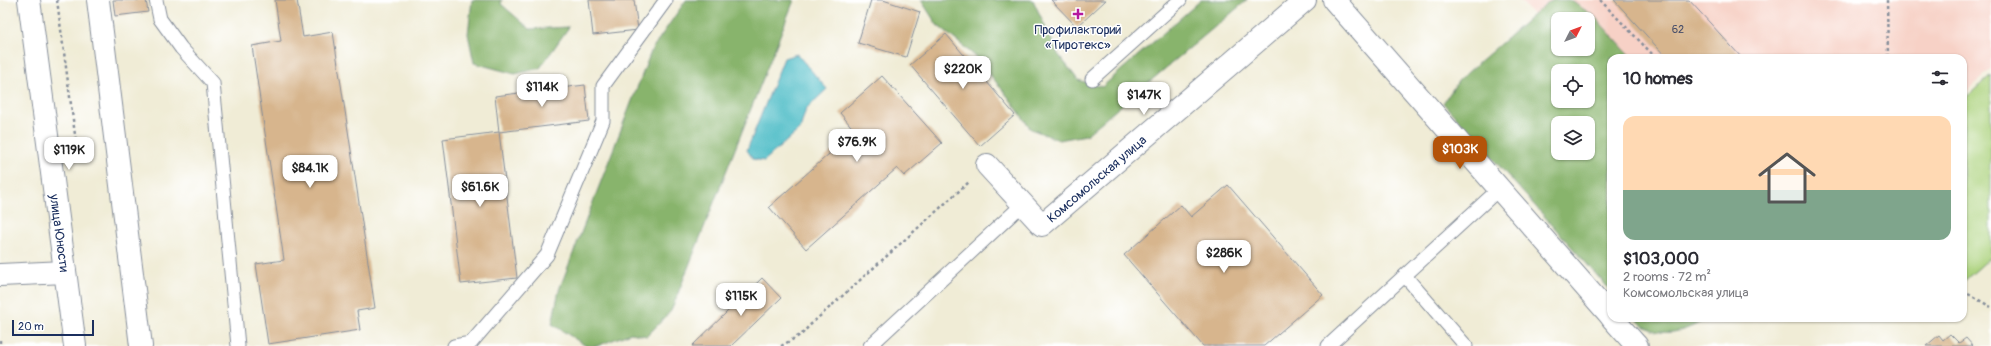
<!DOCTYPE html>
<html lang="en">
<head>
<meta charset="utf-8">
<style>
  body { margin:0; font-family:Pangolin,sans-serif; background:#f2f2f3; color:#2b2b33; height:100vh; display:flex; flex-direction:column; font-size:15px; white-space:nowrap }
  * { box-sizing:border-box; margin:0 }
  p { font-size:13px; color:#7c7c81 }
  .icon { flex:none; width:22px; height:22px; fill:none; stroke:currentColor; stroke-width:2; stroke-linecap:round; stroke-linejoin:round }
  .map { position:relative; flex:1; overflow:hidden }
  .sheet { position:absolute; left:1607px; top:54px; width:360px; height:268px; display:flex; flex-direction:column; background:#fff; border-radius:12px; box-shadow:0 1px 3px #0004 }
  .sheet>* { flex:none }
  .needle { width:26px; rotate:48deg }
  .buttons { position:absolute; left:1551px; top:12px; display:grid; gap:8px }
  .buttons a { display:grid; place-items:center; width:44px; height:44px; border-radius:8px; background:#fff; box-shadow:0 1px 3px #0004; font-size:20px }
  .scale { position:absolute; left:12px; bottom:10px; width:82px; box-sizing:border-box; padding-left:4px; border:2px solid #1b2f5e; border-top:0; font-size:11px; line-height:14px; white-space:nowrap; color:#1b2f5e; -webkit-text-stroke:3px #fff; paint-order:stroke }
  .price { position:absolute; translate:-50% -34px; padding:0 9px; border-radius:8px; background:#fff; color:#222; font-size:13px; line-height:26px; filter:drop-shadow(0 1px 2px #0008) }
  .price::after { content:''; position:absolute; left:50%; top:24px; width:12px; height:9px; margin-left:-6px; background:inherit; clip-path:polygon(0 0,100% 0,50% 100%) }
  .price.on { background:#b45309; color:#fff }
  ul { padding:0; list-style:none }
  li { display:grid; align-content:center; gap:8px; height:212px; padding:0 16px }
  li+li { border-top:1px solid #e1e1e2 }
  li span { display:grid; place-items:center; height:124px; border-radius:12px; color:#555 }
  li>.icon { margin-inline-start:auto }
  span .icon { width:72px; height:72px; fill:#fffc; stroke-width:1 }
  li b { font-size:17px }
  h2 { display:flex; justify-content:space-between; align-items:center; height:48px; padding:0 16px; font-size:17px }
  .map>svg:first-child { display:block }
  .built { fill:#f7d1c6 }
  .green { fill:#abd27c; stroke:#63806d }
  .forest { fill:#88b46c; stroke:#527265; fill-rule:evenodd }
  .water { fill:#51bec8; stroke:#367693 }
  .building { fill:#d7b58d }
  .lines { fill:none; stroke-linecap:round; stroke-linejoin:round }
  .lane-casing { stroke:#868e9a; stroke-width:15 }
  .street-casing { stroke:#868e9a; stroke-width:24 }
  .path { stroke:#868e9a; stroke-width:2.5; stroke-dasharray:3 3; stroke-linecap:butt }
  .lane { stroke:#fff; stroke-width:13 }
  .street { stroke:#fff; stroke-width:22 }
  .poi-dot { fill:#b5179e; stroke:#fff; stroke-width:1.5 }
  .labels { text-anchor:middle; stroke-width:3; stroke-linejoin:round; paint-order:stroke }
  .number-label { font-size:11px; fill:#4a506a }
  .poi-label { font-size:13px; fill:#1b2f5e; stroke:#fff }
  .street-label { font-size:13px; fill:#1b2f5e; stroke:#fff }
</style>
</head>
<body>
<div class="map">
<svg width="1991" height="346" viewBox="0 0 1991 346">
  <rect width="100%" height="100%" fill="#fff"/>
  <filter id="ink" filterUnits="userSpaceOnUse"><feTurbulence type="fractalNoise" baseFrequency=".025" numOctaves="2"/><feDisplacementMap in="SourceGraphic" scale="8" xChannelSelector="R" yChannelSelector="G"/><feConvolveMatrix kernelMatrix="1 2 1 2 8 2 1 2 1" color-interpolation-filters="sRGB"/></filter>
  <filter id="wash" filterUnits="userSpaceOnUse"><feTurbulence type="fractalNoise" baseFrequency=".012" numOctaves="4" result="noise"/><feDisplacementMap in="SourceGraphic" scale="16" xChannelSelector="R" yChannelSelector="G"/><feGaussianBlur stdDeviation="0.9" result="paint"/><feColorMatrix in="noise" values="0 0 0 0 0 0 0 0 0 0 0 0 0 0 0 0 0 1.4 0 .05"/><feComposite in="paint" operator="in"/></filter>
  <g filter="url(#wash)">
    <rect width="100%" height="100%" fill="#f0ecd6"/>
    <path class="built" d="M1520,0H1991V69L1963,95V58H1611L1588,71V19H1558V43Z"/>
    <path class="green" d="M1991,75V257L1963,282V100Z"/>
    <g class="forest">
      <path d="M472,0H502L501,4L530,29L569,27L540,68L515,74L474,63L468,34Z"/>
      <path d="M686,0H794L671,311L647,336L631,333L597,346H586L552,324L559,290L652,49Z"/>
      <path d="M921,0H1033L1058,54L1078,80L1102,87L1201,0H1247L1086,135L1059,140L1031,129L1009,98L974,55L937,25Z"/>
      <path d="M1554,0H1570L1594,16L1632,58H1611V291L1443,103L1459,80L1547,3ZM1558,19H1588V49H1558ZM1558,71H1588V101H1558ZM1558,123H1588V153H1558Z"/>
      <path d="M1635,318H1708C1684,333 1656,341 1635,318Z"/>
    </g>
    <path class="water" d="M797,54L827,89L806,109L800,129L764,161L753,159L747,150L784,58Z"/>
    <g id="blocks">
      <g class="building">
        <path d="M113,0H146L148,12L115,16Z"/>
        <path d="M275,0H297L303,37L333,32L375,308L357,311L360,330L268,344L256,264L284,260L252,46L281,41Z"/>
        <path d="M589,0H634L638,30L593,35Z"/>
        <path d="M871,0H883L920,12L906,57L858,43Z"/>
        <path d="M1051,0H1106L1077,27Z"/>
        <path d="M1614,0H1689L1742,58H1667Z"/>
        <path d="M946,34L1015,115L980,146L910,65Z"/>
        <path d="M882,76L942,143L904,176L897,168L806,249L769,207L855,131L840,113Z"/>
        <path d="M585,85L589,121L499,132L495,96Z"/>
        <path d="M499,132L517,278L461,284L443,139Z"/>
        <path d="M1228,185L1323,295L1264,346H1203L1124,255L1181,205L1191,217Z"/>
        <path d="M762,278L781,298L731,346H692Z"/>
        <path d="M1950,334L1959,343L1966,338L1973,346H1926L1939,335L1943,340Z"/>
      </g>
    </g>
  </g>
  <g filter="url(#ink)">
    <use href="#blocks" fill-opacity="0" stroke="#868e9a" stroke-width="1"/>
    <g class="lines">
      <g class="lane-casing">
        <g id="lane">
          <path d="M156,0L160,19L181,48L213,83L238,346"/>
          <path d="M1092,79L1180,0"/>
          <path d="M1405,276L1466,346"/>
          <path d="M454,346L471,343L547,255L603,121V86L666,0"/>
          <path d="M870,346L1023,204"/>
          <path d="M1328,346L1499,189"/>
        </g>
      </g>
      <g class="street-casing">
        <g id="street">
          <path id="s1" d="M29,0L75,346"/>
          <path d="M98,0L141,346"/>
          <path d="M1334,0L1611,316"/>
          <path id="s2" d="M987,165L1042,225L1305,0"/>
          <path d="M0,275L65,272"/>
          <path d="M1612,318L1637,346"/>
        </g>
      </g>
      <g class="path">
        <path d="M57,0L76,142"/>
        <path d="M1600,0L1656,58"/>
        <path d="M1887,0L1888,58"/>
        <path d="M1963,291L1991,307"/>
        <path d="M0,340V346"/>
        <path d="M781,346L802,334L809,326L969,182"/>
      </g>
      <use href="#lane" class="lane"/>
      <use href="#street" class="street"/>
    </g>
  </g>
  <path class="poi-dot" d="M1076 8h4v4h4v4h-4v4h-4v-4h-4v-4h4z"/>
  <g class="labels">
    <g class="number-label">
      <text x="1678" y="33">62</text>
    </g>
    <g class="poi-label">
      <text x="1078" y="34">Профилакторий<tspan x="1078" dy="15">«Тиротекс»</tspan></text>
    </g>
    <g class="street-label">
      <text dy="5" stroke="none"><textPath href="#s2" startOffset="153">Комсомольская улица</textPath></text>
      <text dy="5" stroke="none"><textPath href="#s1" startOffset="235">улица Юности</textPath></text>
    </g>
  </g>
</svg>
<div class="buttons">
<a><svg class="needle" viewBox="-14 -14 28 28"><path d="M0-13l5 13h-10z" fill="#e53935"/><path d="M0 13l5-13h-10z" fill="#7c7c81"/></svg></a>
<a><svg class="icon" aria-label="locate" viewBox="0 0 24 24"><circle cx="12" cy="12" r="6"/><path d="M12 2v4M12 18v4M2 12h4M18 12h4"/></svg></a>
<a><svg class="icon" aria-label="layers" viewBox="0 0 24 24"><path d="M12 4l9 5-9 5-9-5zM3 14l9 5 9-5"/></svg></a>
</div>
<div class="scale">20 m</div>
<b class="price" style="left:963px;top:90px">$220K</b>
<b class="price" style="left:542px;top:108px">$114K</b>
<b class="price" style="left:1144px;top:116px">$147K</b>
<b class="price" style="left:857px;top:163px">$76.9K</b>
<b class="price on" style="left:1460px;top:170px">$103K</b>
<b class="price" style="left:69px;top:171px">$119K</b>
<b class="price" style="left:310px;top:189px">$84.1K</b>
<b class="price" style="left:480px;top:208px">$61.6K</b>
<b class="price" style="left:1224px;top:274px">$286K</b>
<b class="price" style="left:741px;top:317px">$115K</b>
<section class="sheet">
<h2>10 homes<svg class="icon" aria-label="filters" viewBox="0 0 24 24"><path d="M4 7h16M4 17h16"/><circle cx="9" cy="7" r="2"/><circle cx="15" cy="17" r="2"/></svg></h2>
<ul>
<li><span style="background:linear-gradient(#ffd9b3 60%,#7fa58c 0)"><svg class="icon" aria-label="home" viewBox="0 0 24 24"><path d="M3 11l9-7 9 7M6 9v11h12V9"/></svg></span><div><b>$103,000</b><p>2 rooms · 72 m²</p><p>Комсомольская улица</p></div></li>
</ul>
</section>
</div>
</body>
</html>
